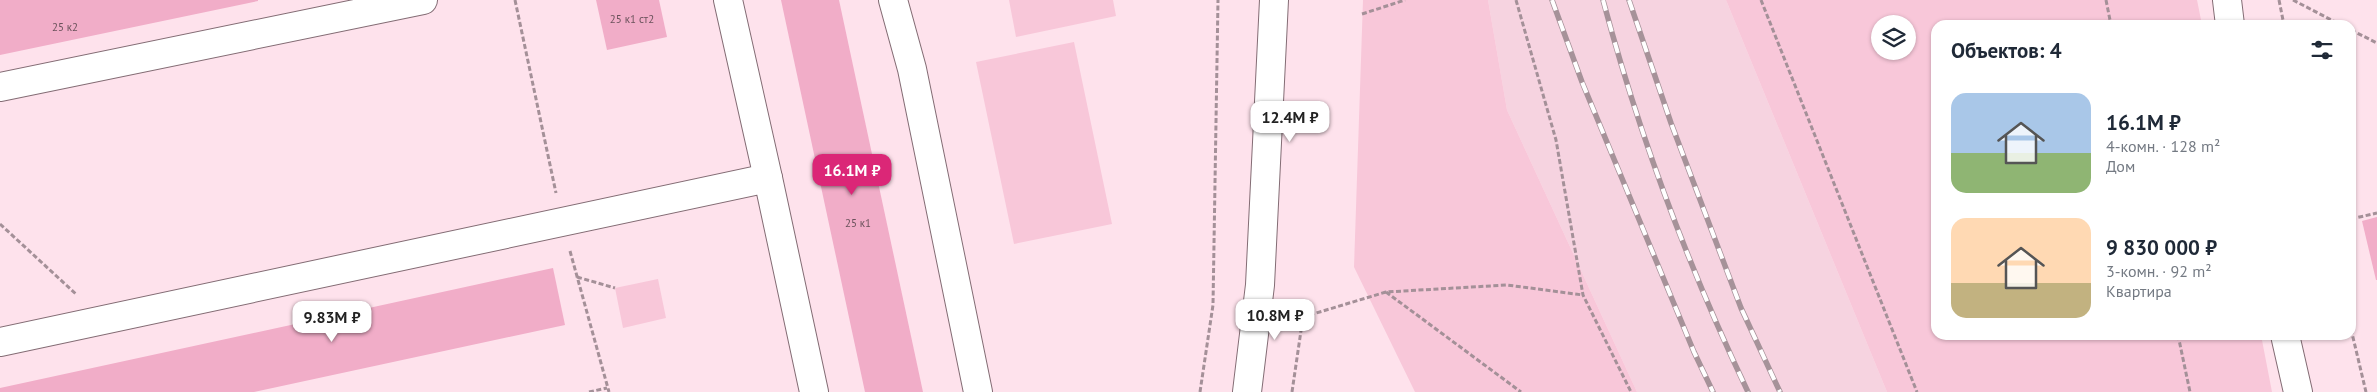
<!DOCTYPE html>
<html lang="ru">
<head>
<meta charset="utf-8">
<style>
  body { margin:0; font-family:"PT Sans",sans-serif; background:#f6f6f7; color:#1f2937; height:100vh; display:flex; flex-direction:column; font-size:19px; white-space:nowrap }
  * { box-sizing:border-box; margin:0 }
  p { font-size:16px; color:#747a83 }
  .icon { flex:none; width:28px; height:28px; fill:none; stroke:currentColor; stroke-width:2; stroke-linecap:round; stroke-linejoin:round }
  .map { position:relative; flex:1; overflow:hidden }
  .details { position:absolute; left:1931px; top:20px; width:425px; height:320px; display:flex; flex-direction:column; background:#fff; border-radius:15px; box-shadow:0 1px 4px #0004 }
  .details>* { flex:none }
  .controls { position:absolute; left:1871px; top:15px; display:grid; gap:10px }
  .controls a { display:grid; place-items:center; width:45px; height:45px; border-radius:50%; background:#fff; box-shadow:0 1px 4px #0004; font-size:25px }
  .price { position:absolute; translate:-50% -42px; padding:0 11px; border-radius:10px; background:#fff; color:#222; font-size:16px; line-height:32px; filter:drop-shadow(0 1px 2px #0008) }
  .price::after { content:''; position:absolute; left:50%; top:30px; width:15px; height:11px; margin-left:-8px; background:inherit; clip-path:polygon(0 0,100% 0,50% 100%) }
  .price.on { background:#db2777; color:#fff }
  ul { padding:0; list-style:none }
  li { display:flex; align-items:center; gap:15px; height:125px; padding:0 20px }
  li span { display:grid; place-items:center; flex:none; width:140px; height:100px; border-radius:15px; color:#555 }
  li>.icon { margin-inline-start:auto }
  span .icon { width:60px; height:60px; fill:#fffc; stroke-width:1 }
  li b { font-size:21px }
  h2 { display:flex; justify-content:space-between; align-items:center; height:60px; padding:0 20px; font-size:21px }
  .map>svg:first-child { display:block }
  .built { fill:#f6d3e0 }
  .green { fill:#f8c7d9; fill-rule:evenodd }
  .building { fill:#f1adc8 }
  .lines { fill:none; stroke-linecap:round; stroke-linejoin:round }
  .minor-casing { stroke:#836c74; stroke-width:30 }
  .path { stroke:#a49098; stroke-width:3; stroke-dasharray:5 2.5; stroke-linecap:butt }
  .minor { stroke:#fff; stroke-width:28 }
  .rail-casing { stroke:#a69299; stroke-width:5.5 }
  .rail { stroke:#fff; stroke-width:4; stroke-dasharray:11; stroke-linecap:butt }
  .labels { text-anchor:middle; stroke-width:4.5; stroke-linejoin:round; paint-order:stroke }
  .number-label { font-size:11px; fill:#6a525b }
</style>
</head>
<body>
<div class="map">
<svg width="2377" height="392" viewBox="0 0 2377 392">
  <rect width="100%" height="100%" fill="#fee2ec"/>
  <path class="built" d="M1488,0H1726L1887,392H1637L1507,110Z"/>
  <g class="green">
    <path d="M1009,0H1113L1116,16L1016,37Z"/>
    <path d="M1363,0H1488L1507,110L1637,392H1415L1354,267Z"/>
    <path d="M1726,0H2197L2202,25H1936V335H2261L2272,392H1887ZM1880,24H1908V51H1880Z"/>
    <path d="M1074,42L1112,224L1014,244L976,62Z"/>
    <path d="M658,279L666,318L623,328L615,288Z"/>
  </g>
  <g class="building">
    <path d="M0,0H258V1L0,55Z"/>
    <path d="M596,0H659L667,37L607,50Z"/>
    <path d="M781,0H839L923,392H865Z"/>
    <path d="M2377,217V280H2376L2362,221Z"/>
    <path d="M553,268L565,325L254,392H0V388Z"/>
  </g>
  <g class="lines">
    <g class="minor-casing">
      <g id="minor">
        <path d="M728,0L768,178"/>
        <path d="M893,0L912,69L978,392"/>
        <path d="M2227,0L2230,25"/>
        <path d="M0,87L423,0"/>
        <path d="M2285,335L2298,392"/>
        <path d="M0,342L768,178L814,392"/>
        <path d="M1247,392L1260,285L1274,0"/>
      </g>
    </g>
    <g class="path">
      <path d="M515,0L556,193"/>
      <path d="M1516,0L1556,140L1583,295L1631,392"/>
      <path d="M1761,0L1917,392"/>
      <path d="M2106,0L2111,25"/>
      <path d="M2279,0L2284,25"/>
      <path d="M2293,0L2341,25"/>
      <path d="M1362,14L1405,0"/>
      <path d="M2351,30L2377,43"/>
      <path d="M2351,219L2377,213"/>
      <path d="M0,224L77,295"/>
      <path d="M570,251L609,392"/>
      <path d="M577,277L615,288"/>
      <path d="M1386,292L1521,392"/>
      <path d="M2351,329L2366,392"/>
      <path d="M2178,335L2190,392"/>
      <path d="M589,392L607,388"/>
      <path d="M1200,392L1213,305L1218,0"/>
      <path d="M1292,392L1303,317L1386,292L1507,285L1583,295"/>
    </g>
    <use href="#minor" class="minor"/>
    <g class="rail-casing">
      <g id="rail">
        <path d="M1552,0L1582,82L1694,352L1713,392"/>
        <path d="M1603,0C1639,135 1688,266 1748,392"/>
        <path d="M1629,0L1671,123L1741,308L1780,392"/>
      </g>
    </g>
    <use href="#rail" class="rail"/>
  </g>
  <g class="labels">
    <g class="number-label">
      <text x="632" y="23">25 к1 ст2</text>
      <text x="65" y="31">25 к2</text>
      <text x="858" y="227">25 к1</text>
    </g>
  </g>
</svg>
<div class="controls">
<a><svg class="icon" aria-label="layers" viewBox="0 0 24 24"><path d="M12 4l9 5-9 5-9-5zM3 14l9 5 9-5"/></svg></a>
</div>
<b class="price" style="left:1290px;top:143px">12.4M ₽</b>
<b class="price on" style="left:852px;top:196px">16.1M ₽</b>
<b class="price" style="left:1275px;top:341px">10.8M ₽</b>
<b class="price" style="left:332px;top:343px">9.83M ₽</b>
<section class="details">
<h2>Объектов: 4<svg class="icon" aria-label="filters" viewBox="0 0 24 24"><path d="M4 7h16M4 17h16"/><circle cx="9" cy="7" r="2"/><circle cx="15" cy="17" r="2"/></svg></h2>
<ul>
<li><span style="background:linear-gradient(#a9c7e8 60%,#8fb573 0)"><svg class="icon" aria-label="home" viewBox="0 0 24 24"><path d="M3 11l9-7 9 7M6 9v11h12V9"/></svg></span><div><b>16.1M ₽</b><p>4-комн. · 128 m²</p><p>Дом</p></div></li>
<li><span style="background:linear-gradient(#ffd9b3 65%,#c2b280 0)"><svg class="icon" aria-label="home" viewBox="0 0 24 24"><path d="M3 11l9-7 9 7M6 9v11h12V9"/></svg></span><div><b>9 830 000 ₽</b><p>3-комн. · 92 m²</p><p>Квартира</p></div></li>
</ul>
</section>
</div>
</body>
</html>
